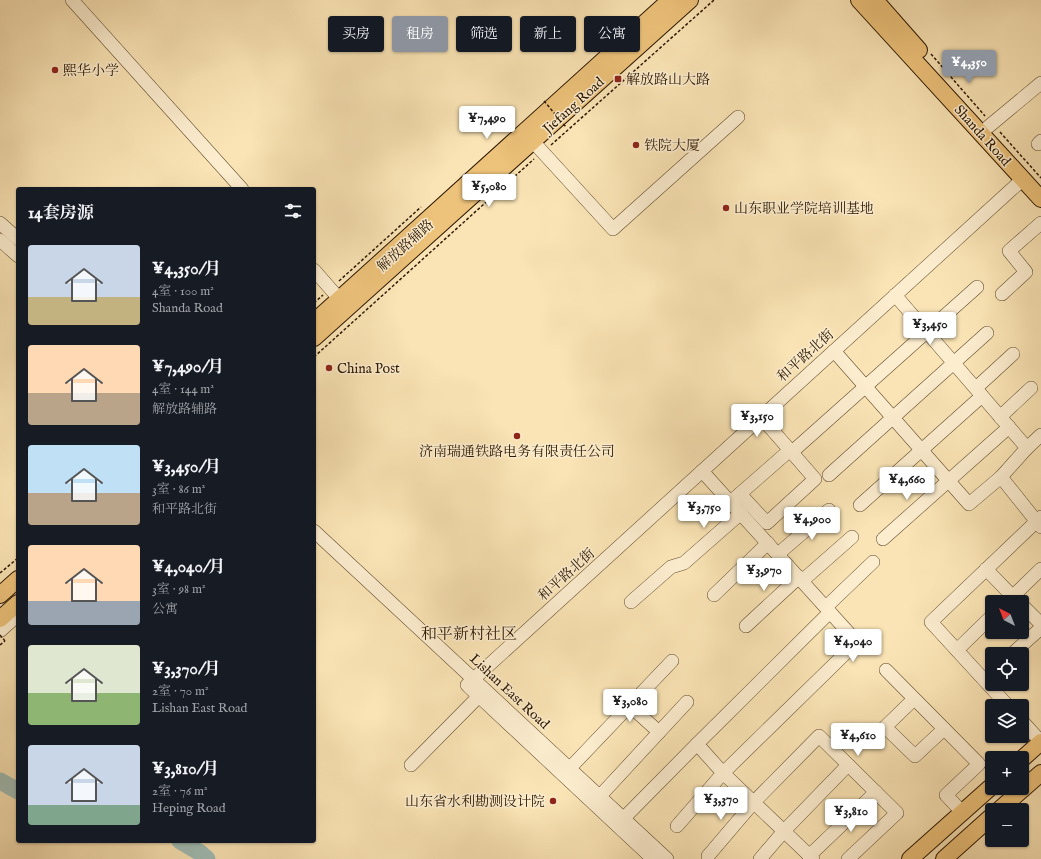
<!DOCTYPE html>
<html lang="zh">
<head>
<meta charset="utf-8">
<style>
  body { margin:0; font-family:"IM FELL English","Noto Serif SC",serif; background:#20242c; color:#f1f3f6; height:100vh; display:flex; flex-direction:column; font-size:15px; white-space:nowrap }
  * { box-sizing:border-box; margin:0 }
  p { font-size:13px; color:#9ea1a6 }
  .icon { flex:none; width:22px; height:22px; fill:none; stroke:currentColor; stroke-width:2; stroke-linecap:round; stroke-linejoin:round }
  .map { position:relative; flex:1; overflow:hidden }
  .sheet { position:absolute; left:16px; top:187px; width:300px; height:656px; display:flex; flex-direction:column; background:#171b24; border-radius:4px; box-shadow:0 1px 3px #0004 }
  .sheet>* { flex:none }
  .guide { position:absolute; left:328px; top:16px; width:380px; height:36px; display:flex; gap:8px }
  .needle { width:26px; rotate:318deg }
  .fabs { position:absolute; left:985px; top:595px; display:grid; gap:8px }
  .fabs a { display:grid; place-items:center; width:44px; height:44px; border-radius:4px; background:#171b24; box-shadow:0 1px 3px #0004; font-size:20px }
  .price { position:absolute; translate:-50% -34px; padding:0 9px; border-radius:4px; background:#fff; color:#222; font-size:13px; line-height:26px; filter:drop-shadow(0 1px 2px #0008) }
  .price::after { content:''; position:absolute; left:50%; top:24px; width:12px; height:9px; margin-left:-6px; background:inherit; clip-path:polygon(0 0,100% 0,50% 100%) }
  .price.on { background:#8c9099; color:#fff }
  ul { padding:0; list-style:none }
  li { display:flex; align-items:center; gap:12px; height:100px; padding:0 12px }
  li span { display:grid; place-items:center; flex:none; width:112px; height:80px; border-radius:4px; color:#555 }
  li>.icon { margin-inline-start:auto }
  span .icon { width:48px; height:48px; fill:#fffc; stroke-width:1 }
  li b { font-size:17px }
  h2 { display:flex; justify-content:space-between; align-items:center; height:48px; padding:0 12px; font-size:17px }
  .pill { padding:0 14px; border-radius:4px; background:#171b24; box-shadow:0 1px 3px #0004; font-size:14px; line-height:36px }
  .pill.on { background:#8c9099; color:#fff }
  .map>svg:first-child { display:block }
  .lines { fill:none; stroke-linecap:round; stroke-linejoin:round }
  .river { stroke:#a0bdb5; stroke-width:17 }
  .minor-casing { stroke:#604b2d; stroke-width:14 }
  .major-casing { stroke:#2d1800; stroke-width:18 }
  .path { stroke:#2d1800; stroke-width:1.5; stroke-dasharray:3 2; stroke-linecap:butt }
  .minor { stroke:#fcedcf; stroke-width:13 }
  .major { stroke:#edc27a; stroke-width:16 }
  .path-bridge { stroke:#2d1800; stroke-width:1.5; stroke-dasharray:3 2; stroke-linecap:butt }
  .poi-dot { fill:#8f2418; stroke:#fcedcf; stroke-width:1.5 }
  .labels { text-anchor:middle; stroke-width:3; stroke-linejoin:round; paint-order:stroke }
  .poi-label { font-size:14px; fill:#2d1800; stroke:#fcedcf; text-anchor:start }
  .street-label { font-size:14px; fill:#2d1800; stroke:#fcedcf }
  .quarter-label { font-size:16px; fill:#2d1800; stroke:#fcedcf }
</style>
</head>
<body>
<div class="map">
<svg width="1041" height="859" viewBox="0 0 1041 859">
  <rect width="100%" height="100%" fill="#fae4b5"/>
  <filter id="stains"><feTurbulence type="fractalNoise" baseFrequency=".005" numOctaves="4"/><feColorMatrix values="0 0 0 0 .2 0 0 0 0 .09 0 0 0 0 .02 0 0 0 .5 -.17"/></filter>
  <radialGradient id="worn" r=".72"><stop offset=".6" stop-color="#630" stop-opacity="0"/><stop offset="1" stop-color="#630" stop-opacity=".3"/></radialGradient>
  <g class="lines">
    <g class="river">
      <path d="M0,781L18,791"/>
      <path d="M180,841L199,852L207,859"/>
    </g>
    <g class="minor-casing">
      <g id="minor">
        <path d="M72,0L242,189"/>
        <path d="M988,127L1041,83"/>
        <path d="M1038,144L1041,141"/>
        <path d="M538,147L613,229L738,117"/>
        <path d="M0,223L18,239"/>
        <path d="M0,240L18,256"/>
        <path d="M314,270L335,294"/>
        <path d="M1002,294L1026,272L1009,251L1041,223"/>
        <path d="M895,295L1027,448L1001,477"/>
        <path d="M834,351L969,504L1001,477L1041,527"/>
        <path d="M976,388L1013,354"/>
        <path d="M1000,417L1031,388"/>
        <path d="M1027,448L1041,435"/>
        <path d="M792,452L977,287"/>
        <path d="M702,471L857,642L723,773L813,859"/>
        <path d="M829,475L987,333"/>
        <path d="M740,494L767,523L815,479L761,417"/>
        <path d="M734,499L790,450"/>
        <path d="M860,505L982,396"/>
        <path d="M314,531L667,859"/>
        <path d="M883,539L1009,427"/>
        <path d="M778,554L829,510"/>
        <path d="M986,569L1018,602"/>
        <path d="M802,581L852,537"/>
        <path d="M714,595L768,543"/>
        <path d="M631,602L671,567L684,563L741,513"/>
        <path d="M1007,602L1041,569"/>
        <path d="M1022,605L1041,624"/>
        <path d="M826,607L873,562"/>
        <path d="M746,626L799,577"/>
        <path d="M0,631L18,615"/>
        <path d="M957,650L992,616"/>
        <path d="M1012,654L1041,628"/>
        <path d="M886,670L979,764L946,795L962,812"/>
        <path d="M467,685L1023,179"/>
        <path d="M469,687L653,859"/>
        <path d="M914,699L885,727L915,756L944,729"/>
        <path d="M629,705L659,732"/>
        <path d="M1008,706L931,622L1041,517"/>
        <path d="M1022,721L1041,742"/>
        <path d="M697,744L830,612"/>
        <path d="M411,765L479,696"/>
        <path d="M570,768L672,661"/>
        <path d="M600,796L687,702"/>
        <path d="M624,818L697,744L723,773L677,826"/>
        <path d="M708,856L754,802L819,736L897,813L848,859"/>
        <path d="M809,856L876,792"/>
        <path d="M760,859L784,831L848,765"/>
      </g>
    </g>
    <g class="major-casing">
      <g id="major">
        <path d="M859,0L1041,199"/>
        <path d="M875,0L919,50"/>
        <path d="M314,322L670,0"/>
        <path d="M314,338L690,0"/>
        <path d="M0,595L18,579"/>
        <path d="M0,619L18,603"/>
        <path d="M1022,759L1041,742"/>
        <path d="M999,810L1041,773"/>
        <path d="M910,859L992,786"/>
        <path d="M944,859L992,816"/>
      </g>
    </g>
    <g class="path">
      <path d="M931,54L985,116"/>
      <path d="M1000,132L1041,178"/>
      <path d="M551,145L714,0"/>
      <path d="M339,281L421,207"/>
      <path d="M314,303L323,295"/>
      <path d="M314,357L534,159"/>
      <path d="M0,573L18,558"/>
      <path d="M0,645L5,641"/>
    </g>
    <use href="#minor" class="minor"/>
    <use href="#major" class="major"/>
    <g class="path-bridge">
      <path d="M544,101L566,127"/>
      <path d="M0,635L5,641"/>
    </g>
  </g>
  <g class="poi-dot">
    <circle cx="55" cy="70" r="4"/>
    <rect x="614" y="75" width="8" height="8" rx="2"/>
    <circle cx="636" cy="145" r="4"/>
    <circle cx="726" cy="208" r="4"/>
    <circle cx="329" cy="368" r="4"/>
    <circle cx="517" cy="436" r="4"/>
    <circle cx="553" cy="801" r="4"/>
  </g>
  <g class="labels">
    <g class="poi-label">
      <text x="63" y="75">熙华小学</text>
      <text x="626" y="84">解放路山大路</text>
      <text x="644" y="150">铁院大厦</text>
      <text x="734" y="213">山东职业学院培训基地</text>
      <text x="337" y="373">China Post</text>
      <text x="517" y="456" text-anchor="middle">济南瑞通铁路电务有限责任公司</text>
      <text x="545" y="806" text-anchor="end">山东省水利勘测设计院</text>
    </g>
    <g class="street-label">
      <text transform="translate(573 105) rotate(-42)" y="5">Jiefang Road</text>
      <text transform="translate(983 135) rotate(48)" y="5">Shanda Road</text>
      <text transform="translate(405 245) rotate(-42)" y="5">解放路辅路</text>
      <text transform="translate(805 355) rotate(-42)" y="5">和平路北街</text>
      <text transform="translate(566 574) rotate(-42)" y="5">和平路北街</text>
      <text transform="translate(510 691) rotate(43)" y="5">Lishan East Road</text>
    </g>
    <g class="quarter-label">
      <text x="469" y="639">和平新村社区</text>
    </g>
  </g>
  <rect width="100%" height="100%" filter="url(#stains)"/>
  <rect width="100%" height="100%" fill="url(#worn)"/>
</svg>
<div class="fabs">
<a><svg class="needle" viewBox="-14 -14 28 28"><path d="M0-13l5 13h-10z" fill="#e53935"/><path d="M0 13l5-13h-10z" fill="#9ea1a6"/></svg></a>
<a><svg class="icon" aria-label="locate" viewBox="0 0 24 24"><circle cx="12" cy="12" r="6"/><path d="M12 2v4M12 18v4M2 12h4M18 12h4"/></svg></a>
<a><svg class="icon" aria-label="layers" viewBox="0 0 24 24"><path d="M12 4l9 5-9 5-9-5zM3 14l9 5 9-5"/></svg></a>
<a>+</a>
<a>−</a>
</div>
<b class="price on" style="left:969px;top:84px">¥4,350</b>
<b class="price" style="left:487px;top:140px">¥7,490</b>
<b class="price" style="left:489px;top:208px">¥5,080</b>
<b class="price" style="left:930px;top:346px">¥3,450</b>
<b class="price" style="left:757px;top:438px">¥3,150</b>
<b class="price" style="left:907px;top:501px">¥4,660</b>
<b class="price" style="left:704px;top:529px">¥3,750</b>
<b class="price" style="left:812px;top:541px">¥4,900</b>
<b class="price" style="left:764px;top:592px">¥3,970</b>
<b class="price" style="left:853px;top:663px">¥4,040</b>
<b class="price" style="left:630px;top:723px">¥3,080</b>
<b class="price" style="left:858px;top:757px">¥4,610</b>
<b class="price" style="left:721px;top:821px">¥3,370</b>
<b class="price" style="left:851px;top:833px">¥3,810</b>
<div class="guide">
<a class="pill">买房</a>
<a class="pill on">租房</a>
<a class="pill">筛选</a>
<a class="pill">新上</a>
<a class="pill">公寓</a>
</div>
<section class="sheet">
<h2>14套房源<svg class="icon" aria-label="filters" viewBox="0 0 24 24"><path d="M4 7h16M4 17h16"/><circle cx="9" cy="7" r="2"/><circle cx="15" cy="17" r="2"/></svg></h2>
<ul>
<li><span style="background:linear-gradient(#c9d6e8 65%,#c2b280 0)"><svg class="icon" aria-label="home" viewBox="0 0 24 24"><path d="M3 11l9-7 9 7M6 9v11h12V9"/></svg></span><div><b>¥4,350/月</b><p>4室 · 100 m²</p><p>Shanda Road</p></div></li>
<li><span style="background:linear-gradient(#ffd9b3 60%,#b9a48a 0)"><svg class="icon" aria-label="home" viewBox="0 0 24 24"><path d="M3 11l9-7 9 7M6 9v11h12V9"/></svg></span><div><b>¥7,490/月</b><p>4室 · 144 m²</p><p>解放路辅路</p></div></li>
<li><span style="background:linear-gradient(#bfe0f5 60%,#b9a48a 0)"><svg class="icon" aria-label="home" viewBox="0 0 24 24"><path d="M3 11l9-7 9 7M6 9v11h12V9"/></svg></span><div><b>¥3,450/月</b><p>3室 · 86 m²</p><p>和平路北街</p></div></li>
<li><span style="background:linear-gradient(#ffd9b3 70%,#9aa5b1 0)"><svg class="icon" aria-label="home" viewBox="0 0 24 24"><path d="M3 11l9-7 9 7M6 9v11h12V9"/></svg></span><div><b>¥4,040/月</b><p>3室 · 98 m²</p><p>公寓</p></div></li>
<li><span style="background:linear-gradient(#dfe7d0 60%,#8fb573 0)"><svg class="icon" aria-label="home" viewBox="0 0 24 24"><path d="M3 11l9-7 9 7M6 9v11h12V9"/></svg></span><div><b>¥3,370/月</b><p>2室 · 70 m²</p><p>Lishan East Road</p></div></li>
<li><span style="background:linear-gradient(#c9d6e8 75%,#7fa58c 0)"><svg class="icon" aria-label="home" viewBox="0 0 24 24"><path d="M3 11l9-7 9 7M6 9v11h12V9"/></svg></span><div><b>¥3,810/月</b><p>2室 · 76 m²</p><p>Heping Road</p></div></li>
</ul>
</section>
</div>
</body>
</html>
